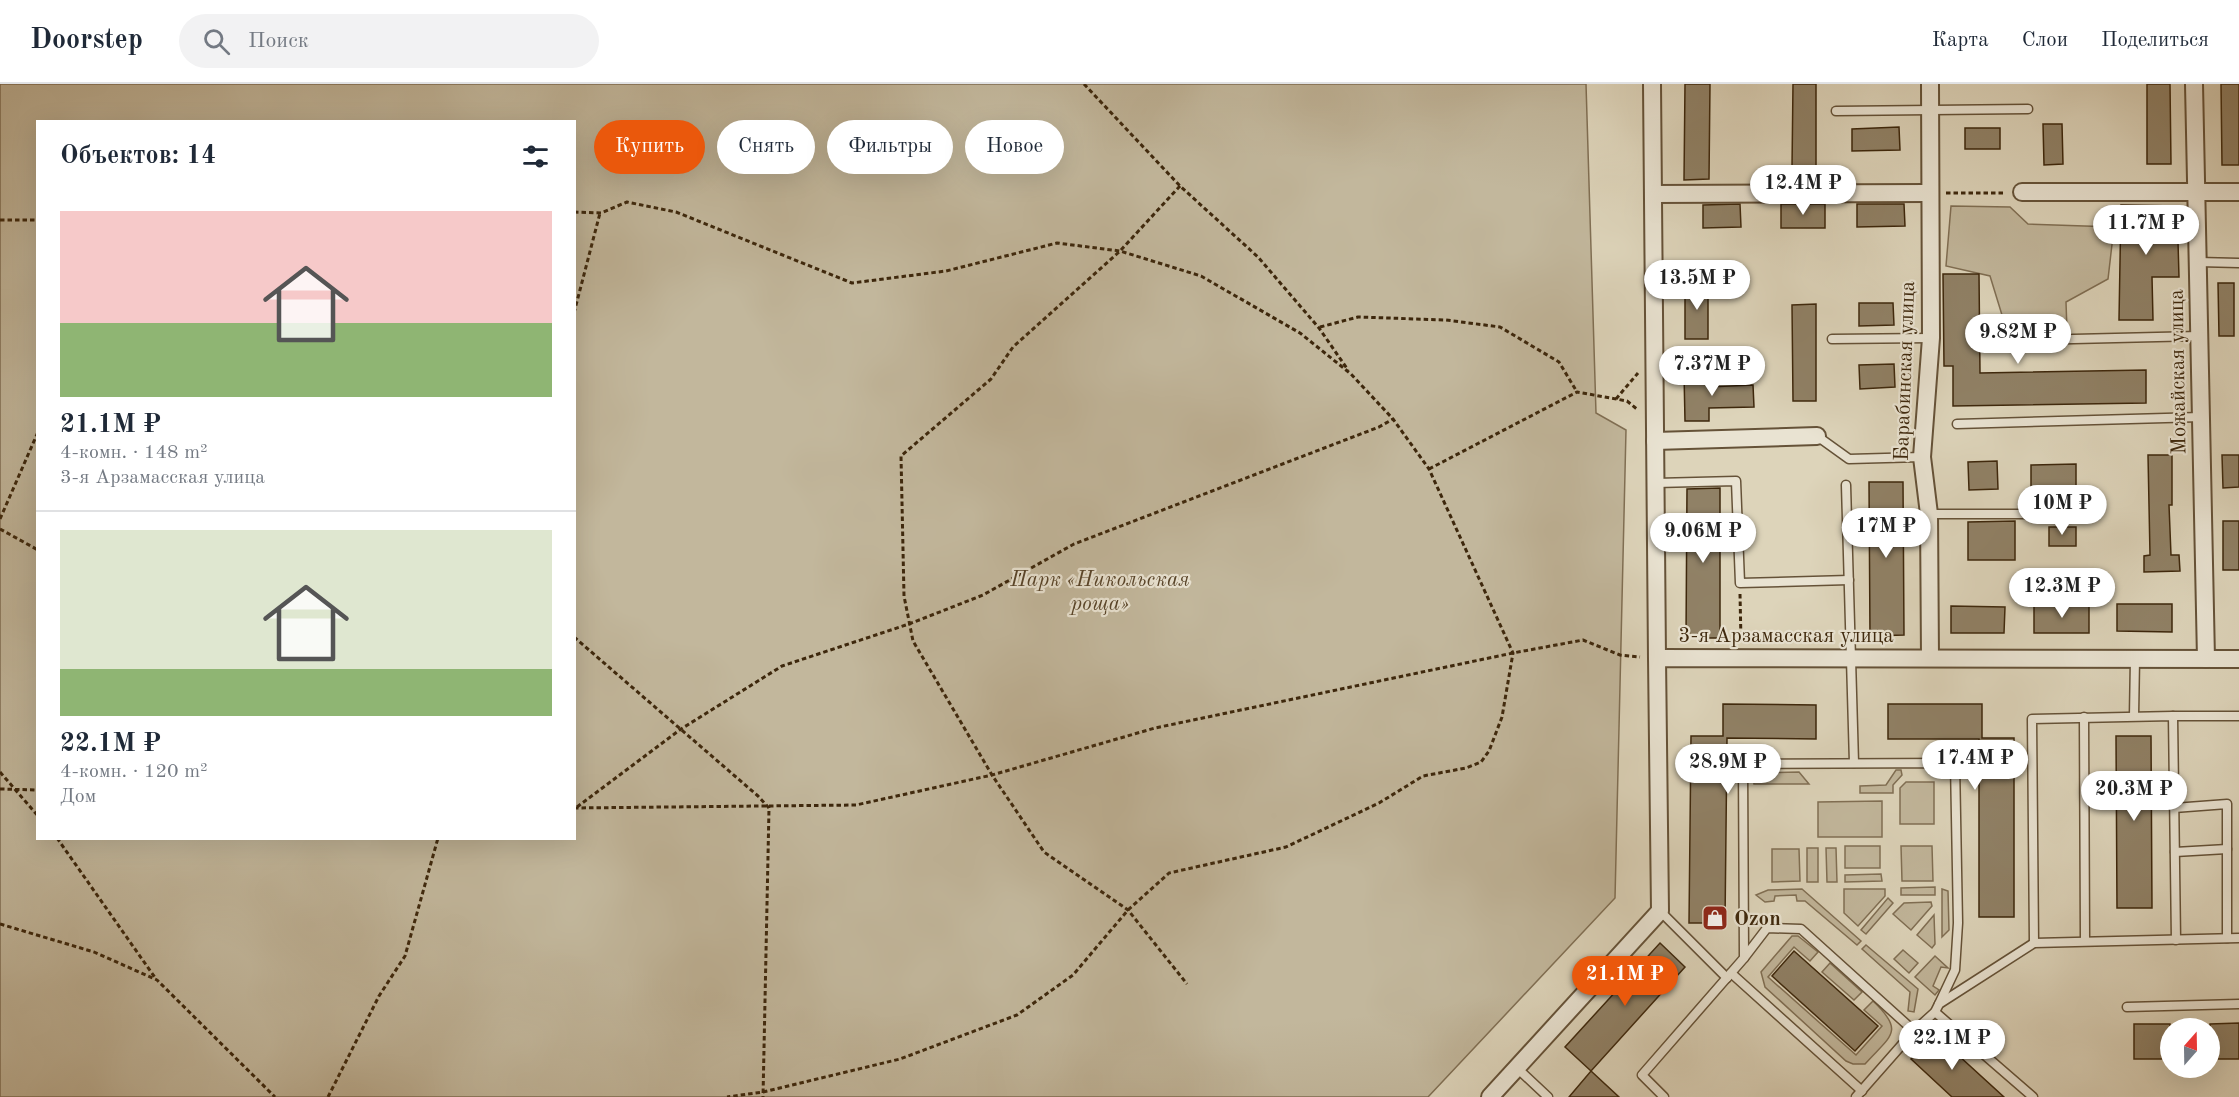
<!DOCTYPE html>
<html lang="ru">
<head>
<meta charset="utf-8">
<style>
  body { margin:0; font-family:"Old Standard TT",serif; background:#f2f2f3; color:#1f2937; height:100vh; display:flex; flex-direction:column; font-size:22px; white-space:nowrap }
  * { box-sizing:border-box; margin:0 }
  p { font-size:20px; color:#747a83 }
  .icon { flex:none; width:33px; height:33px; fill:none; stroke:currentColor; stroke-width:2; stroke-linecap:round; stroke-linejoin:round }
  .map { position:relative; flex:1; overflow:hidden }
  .side { position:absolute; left:36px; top:36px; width:540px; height:720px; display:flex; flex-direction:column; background:#fff; border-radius:0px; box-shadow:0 6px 24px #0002 }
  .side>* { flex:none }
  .top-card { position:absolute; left:594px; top:36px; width:570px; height:54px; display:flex; gap:12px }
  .needle { width:39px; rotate:20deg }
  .buttons { position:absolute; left:2160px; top:934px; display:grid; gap:12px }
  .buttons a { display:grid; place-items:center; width:60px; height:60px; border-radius:50%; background:#fff; box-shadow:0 6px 24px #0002; font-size:30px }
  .price { position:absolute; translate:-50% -51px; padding:0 14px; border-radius:21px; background:#fff; color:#222; font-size:20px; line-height:39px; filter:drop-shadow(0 2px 3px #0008) }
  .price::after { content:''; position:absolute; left:50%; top:36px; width:18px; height:14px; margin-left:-9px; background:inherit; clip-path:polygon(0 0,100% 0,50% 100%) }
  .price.on { background:#ea580c; color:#fff }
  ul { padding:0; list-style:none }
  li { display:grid; align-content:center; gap:12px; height:318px; padding:0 24px }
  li+li { border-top:2px solid #e0e1e3 }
  li span { display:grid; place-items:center; height:186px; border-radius:0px; color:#555 }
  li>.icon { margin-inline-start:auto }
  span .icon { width:108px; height:108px; fill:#fffc; stroke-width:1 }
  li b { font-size:26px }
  h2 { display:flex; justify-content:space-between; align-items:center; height:72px; padding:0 24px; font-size:26px }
  .pill { padding:0 21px; border-radius:27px; background:#fff; box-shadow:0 6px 24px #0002; font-size:21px; line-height:54px }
  .pill.on { background:#ea580c; color:#fff }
  header { display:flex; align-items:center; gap:36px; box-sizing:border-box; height:84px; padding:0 30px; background:#fff; border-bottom:2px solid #e0e1e3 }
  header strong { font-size:28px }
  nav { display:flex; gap:33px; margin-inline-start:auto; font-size:21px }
  .search { width:420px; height:54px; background:#f2f2f3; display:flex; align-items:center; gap:15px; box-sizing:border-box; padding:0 21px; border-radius:33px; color:#747a83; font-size:22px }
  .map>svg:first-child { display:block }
  .green { fill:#c2b79c; stroke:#806f54; stroke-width:1.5; fill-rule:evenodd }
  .building { fill:#908166; stroke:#3d270c; stroke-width:1.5 }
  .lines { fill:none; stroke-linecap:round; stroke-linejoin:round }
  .lane-casing { stroke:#655238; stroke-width:11 }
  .street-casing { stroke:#655238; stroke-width:20 }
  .path { stroke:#3d270c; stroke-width:3; stroke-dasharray:4.5 3; stroke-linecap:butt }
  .lane { stroke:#e9e3d2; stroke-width:8 }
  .street { stroke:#e9e3d2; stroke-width:16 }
  .labels { text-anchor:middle; stroke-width:4.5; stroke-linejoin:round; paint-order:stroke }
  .street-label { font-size:21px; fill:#3d270c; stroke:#e9e3d2 }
  .park-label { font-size:21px; font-style:italic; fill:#584429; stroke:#e9e3d2 }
  .poi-label { font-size:21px; font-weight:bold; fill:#3d270c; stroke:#e9e3d2; text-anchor:start }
</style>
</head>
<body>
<header>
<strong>Doorstep</strong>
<div class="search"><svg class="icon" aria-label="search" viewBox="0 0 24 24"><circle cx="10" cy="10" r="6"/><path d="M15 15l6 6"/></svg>Поиск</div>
<nav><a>Карта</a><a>Слои</a><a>Поделиться</a></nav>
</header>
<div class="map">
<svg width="2239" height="1013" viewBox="0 0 2239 1013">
  <rect width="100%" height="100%" fill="#ddd4ba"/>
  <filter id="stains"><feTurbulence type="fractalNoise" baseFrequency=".00333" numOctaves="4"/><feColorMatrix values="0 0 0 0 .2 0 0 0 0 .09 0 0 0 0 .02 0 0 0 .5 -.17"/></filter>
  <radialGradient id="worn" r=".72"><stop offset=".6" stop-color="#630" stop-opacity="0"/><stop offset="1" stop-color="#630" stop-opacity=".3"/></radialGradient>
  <g class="green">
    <path d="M0,0H1586L1596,329L1626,346L1615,814L1428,1013H0ZM38,38H574V754H38Z"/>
    <path d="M1951,122L2010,123L2028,140L2114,143L2108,195L2066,218L2067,247L2006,244L1990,192L1946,182Z"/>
    <path d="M1896,686H1901L1902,691L1893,701V709H1860V702L1886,701Z"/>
    <path d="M1799,688L1809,700H1754L1753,689Z"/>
    <path d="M1906,698H1934V740H1900V704Z"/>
    <path d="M1882,717V753H1818V718Z"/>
    <rect x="1845" y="762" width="35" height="22"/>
    <path d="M1901,762H1932L1933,797H1902Z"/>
    <rect x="1807" y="764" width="11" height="34"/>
    <path d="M1826,764H1836L1837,798H1827Z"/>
    <path d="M1772,765H1799L1800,797L1772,798Z"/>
    <path d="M1881,790L1882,797L1845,798V791Z"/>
    <path d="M1935,803V811H1901V804Z"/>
    <path d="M1802,805L1861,857L1857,861L1805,817H1797L1796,811L1775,812L1774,817L1765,818L1756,811L1768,806Z"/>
    <path d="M1844,805H1885V812L1858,842L1844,829Z"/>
    <path d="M1942,805L1948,807L1949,846L1942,853Z"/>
    <path d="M1888,814L1893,819L1866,850L1861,846Z"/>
    <path d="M1931,818L1932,822L1911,846L1893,830L1904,819Z"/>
    <path d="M1934,831L1935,860L1932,864L1917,851Z"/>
    <path d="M1792,852H1798L1818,868L1810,877L1794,863L1768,893L1856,971L1882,942L1864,926L1873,917C1906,948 1890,952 1865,980H1853L1846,977L1765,903L1761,888Z"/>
    <path d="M1866,861L1918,905L1914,928L1908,927L1910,908L1862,865Z"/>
    <path d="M1903,866L1918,879L1909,889L1894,875Z"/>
    <path d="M1935,872L1948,884L1941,883L1933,902L1939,906L1935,911L1915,893Z"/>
    <path d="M1830,879L1862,908L1854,916L1822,888Z"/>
  </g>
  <g class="building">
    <path d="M1685,0H1710L1709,95L1684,96Z"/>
    <path d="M1793,0H1816V84H1792Z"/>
    <path d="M2147,0H2170L2171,80H2147Z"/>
    <path d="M2221,0H2239V81H2222Z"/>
    <path d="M2043,40H2062L2063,80L2044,81Z"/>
    <path d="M1899,43L1900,66L1852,67V45Z"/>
    <rect x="1965" y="44" width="35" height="21"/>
    <path d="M1740,120L1741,143L1703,144V121Z"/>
    <rect x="1781" y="120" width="44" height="24"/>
    <path d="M1857,120H1904L1905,142L1857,143Z"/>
    <path d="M2121,121L2177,122L2179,193H2152L2153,236H2119Z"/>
    <path d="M1943,190H1979L1980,289L2146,286V319L1953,322V282H1944Z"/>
    <path d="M1708,199V255H1685V200Z"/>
    <path d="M2218,199H2234V252H2219Z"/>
    <path d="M1859,219H1893L1894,241L1859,242Z"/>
    <path d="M1816,220V317H1793L1792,221Z"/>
    <path d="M1894,280L1895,303L1860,305L1859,281Z"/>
    <path d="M1684,289H1708V303L1753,301L1754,323L1709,324V337H1685Z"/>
    <path d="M2148,371H2172V421H2169L2171,471H2179L2180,487L2144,488V472L2150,471Z"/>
    <path d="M2222,371H2239V403L2223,404Z"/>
    <path d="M1997,377L1998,405L1969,406L1968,378Z"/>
    <path d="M2076,380V413L2031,414V381Z"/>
    <path d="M1869,398H1903L1904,551L1870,552Z"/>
    <path d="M1720,404V554H1686L1687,405Z"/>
    <path d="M2015,437V476H1968V438Z"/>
    <rect x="2223" y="437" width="16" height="49"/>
    <rect x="2049" y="443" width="27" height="19"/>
    <path d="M2117,520H2172V548L2117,547Z"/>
    <rect x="2034" y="521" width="55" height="28"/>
    <path d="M1951,522L2005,523L2004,549H1951Z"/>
    <path d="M1723,620L1816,621V655L1727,654L1725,839H1689L1691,652H1723Z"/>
    <path d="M1888,620H1982V654H2014V833H1979V655H1888Z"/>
    <path d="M2116,652H2151L2152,824H2117Z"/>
    <path d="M1660,859L1685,883L1591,987L1565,963Z"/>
    <path d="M1794,867L1878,942L1855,967L1772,892Z"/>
    <path d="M2239,939V975H2210V940Z"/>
    <rect x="2134" y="940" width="36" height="35"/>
    <path d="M1935,950L2004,1013H1952L1911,975Z"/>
    <path d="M1591,987L1619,1013H1569Z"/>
  </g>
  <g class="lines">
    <g class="lane-casing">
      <g id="lane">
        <path d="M1836,27L2028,25"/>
        <path d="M2198,178L2239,179"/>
        <path d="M1832,255L1931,254"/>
        <path d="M1995,257L2199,252"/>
        <path d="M1957,340L2201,333"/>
        <path d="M1817,352L1849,375L1922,373"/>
        <path d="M1656,399L1736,397L1740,499L1849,496"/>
        <path d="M1846,401L1854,679"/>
        <path d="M1929,430H2025"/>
        <path d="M2134,632L2135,575"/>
        <path d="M2173,632H2239"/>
        <path d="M2084,633L2085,857"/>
        <path d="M2174,724L2227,720V854"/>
        <path d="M2175,768L2227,765"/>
        <path d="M1660,827L1727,894"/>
        <path d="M2034,859L2032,635L2173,632L2176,856"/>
        <path d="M1744,874L1767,844L1801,845L1914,947"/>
        <path d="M1731,889L1862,1007"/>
        <path d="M2127,923L2239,920"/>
        <path d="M1935,928L2033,1013"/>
        <path d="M1517,984L1548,1013"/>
        <path d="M1664,1013L1642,991L1744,874L1743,680L1955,679L1958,839L1955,886L1939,920"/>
        <path d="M1856,1013L1914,947L1935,928L1939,920L2034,859L2239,854"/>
      </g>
    </g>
    <g class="street-casing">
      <g id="street">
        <path d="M1652,0L1657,574"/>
        <path d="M2194,0L2206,575"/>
        <path d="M2022,108H2239"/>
        <path d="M1653,110L1929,109"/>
        <path d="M1655,357L1817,352"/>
        <path d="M1930,574L1929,430L1922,373L1931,254L1930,0"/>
        <path d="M1490,1013L1660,827L1657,574L2239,575"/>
      </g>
    </g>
    <g class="path">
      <path d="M1084,0L1180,102L1258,173L1319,244L1348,286"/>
      <path d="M1180,102L1120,167L1013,263L991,295L901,372L904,512L913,557L992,691L1044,768L1128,826L1187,900"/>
      <path d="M1946,109H2005"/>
      <path d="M574,128L601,129L627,118L676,128L852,199L946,187L1057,159L1120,167L1201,192L1300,249L1351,290L1393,335L1429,385L1513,569L1502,633L1489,667L1481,678L1466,684L1423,692L1379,719L1286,763L1169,789L1128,826L1073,891L1017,931L900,975L763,1008L727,1013"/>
      <path d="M0,136H38"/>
      <path d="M574,229L600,129"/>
      <path d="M1320,243L1358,233L1446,236L1500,243L1559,278L1577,308"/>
      <path d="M1616,315L1638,289"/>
      <path d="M1429,385L1577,308L1627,317L1638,326"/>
      <path d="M0,435L38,348"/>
      <path d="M0,445L38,466"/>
      <path d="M1740,510L1741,557"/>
      <path d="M574,553L758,712L769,724L763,1013"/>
      <path d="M0,688L38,732"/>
      <path d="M0,705L38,706"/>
      <path d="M577,723L681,645L782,582L909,540L983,511L1074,460L1379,343L1393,335"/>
      <path d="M574,724L856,721L992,691L1155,644L1513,569L1583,556L1620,571L1640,573"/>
      <path d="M57,754L156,895"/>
      <path d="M0,840L94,868L157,896L275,1013"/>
      <path d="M328,1013L379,912L405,872L438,754"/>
    </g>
    <use href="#lane" class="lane"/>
    <use href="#street" class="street"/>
  </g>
  <defs>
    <g id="shop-square" transform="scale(1.35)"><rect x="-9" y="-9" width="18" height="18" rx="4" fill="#8f2418" stroke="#e9e3d2"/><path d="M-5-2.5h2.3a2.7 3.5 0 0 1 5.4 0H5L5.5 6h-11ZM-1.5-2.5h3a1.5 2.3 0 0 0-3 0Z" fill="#fff"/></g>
  </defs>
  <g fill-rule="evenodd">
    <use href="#shop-square" x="1715" y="834"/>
  </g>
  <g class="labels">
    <g class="street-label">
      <text transform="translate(1904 287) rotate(-88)" y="7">Барабинская улица</text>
      <text transform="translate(2177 288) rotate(-91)" y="7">Можайская улица</text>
      <text x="1786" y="558">3-я Арзамасская улица</text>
    </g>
    <g class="park-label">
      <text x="1100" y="502">Парк «Никольская<tspan x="1100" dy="24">роща»</tspan></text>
    </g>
    <g class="poi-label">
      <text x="1734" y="841">Ozon</text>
    </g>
  </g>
  <rect width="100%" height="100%" filter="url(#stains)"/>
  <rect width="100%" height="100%" fill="url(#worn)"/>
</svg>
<div class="buttons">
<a><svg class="needle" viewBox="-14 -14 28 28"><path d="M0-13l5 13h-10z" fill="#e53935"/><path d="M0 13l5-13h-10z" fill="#747a83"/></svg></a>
</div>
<b class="price" style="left:1803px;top:132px">12.4M ₽</b>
<b class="price" style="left:2146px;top:172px">11.7M ₽</b>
<b class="price" style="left:1697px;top:227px">13.5M ₽</b>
<b class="price" style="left:2018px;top:281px">9.82M ₽</b>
<b class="price" style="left:1712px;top:313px">7.37M ₽</b>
<b class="price" style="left:2062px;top:452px">10M ₽</b>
<b class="price" style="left:1886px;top:475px">17M ₽</b>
<b class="price" style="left:1703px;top:480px">9.06M ₽</b>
<b class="price" style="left:2062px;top:535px">12.3M ₽</b>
<b class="price" style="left:1975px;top:707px">17.4M ₽</b>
<b class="price" style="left:1728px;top:711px">28.9M ₽</b>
<b class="price" style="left:2134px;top:738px">20.3M ₽</b>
<b class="price on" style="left:1625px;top:923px">21.1M ₽</b>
<b class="price" style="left:1952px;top:987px">22.1M ₽</b>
<div class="top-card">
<a class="pill on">Купить</a>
<a class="pill">Снять</a>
<a class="pill">Фильтры</a>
<a class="pill">Новое</a>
</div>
<section class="side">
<h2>Объектов: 14<svg class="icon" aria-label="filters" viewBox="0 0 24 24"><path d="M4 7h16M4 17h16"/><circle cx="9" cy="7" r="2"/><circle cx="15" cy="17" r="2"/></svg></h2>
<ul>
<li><span style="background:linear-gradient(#f6c9c9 60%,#8fb573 0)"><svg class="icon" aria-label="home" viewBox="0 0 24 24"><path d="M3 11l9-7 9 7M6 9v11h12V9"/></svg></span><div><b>21.1M ₽</b><p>4-комн. · 148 m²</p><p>3-я Арзамасская улица</p></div></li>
<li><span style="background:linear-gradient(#dfe7d0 75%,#8fb573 0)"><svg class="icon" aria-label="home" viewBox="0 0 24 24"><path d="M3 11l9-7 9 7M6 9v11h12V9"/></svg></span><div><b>22.1M ₽</b><p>4-комн. · 120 m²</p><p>Дом</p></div></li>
</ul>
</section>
</div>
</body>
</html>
